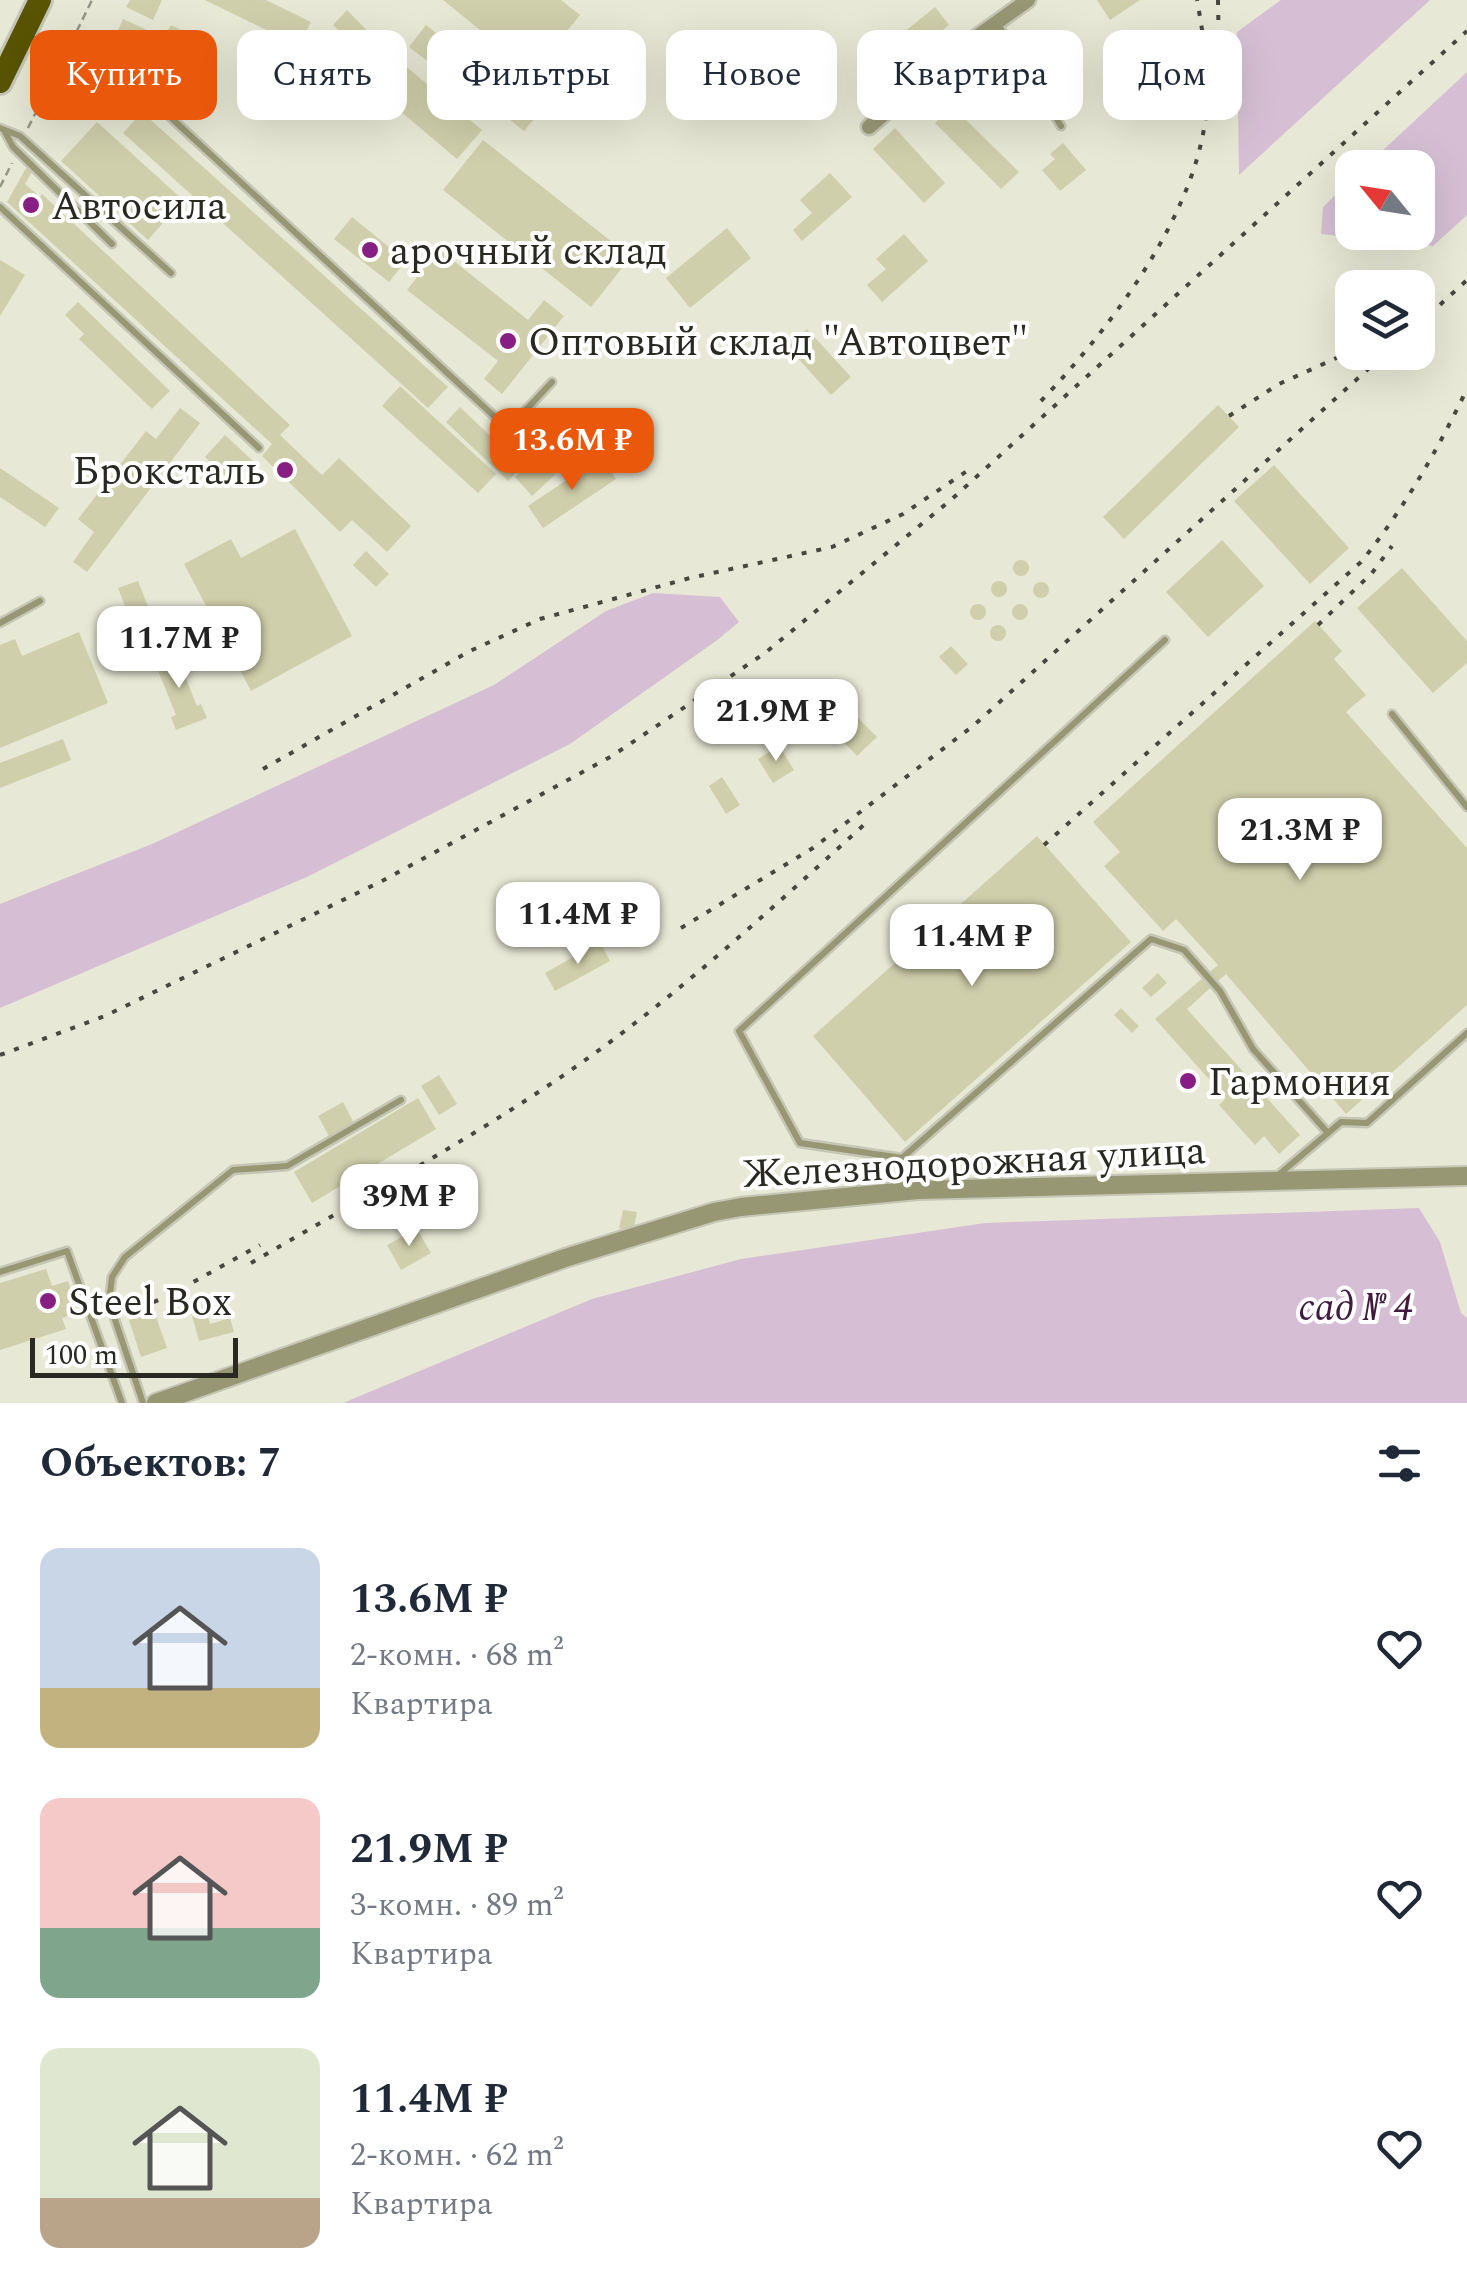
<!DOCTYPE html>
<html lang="ru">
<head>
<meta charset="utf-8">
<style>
  body { margin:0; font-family:Spectral,serif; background:#f2f2f3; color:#1f2937; height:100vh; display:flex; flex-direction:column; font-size:38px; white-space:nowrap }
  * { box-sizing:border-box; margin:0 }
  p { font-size:32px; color:#747a83 }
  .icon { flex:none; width:55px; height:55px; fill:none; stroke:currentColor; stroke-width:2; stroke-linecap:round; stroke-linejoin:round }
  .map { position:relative; height:1403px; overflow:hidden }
  .panel { display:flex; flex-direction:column; background:#fff; flex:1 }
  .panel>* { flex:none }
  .banner { position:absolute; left:30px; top:30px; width:1408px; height:90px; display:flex; gap:20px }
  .needle { width:65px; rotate:300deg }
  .tools { position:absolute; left:1335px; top:150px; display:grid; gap:20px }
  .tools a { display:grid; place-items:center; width:100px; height:100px; border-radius:20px; background:#fff; box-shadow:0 10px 40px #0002; font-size:50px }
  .scale { position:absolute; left:30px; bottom:25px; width:208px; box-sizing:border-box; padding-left:10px; border:5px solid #292922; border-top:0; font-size:28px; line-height:35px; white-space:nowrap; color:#292922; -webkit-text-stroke:8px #fff; paint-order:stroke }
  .price { position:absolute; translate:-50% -85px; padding:0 22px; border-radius:20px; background:#fff; color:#222; font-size:32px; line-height:65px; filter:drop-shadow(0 2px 5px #0008) }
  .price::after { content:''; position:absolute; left:50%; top:60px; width:30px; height:22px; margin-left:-15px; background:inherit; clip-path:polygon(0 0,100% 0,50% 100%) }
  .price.current { background:#ea580c; color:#fff }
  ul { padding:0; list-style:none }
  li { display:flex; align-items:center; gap:30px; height:250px; padding:0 40px }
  li span { display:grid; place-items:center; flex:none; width:280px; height:200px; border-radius:20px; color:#555 }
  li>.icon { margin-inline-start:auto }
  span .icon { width:120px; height:120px; fill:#fffc; stroke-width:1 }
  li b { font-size:42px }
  h2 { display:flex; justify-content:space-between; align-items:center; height:120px; padding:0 40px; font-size:42px }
  .chip { padding:0 35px; border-radius:20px; background:#fff; box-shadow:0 10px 40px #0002; font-size:35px; line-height:90px }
  .chip.current { background:#ea580c; color:#fff }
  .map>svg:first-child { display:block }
  .green { fill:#d6bfd4 }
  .building { fill:#d0cfab }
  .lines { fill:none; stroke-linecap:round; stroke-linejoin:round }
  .service-casing { stroke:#c6c6b6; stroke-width:11 }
  .minor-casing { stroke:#c6c6b6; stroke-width:19 }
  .tertiary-casing { stroke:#c6c6b6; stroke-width:22 }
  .primary-casing { stroke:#c6c6b6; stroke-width:28 }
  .path { stroke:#959588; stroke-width:2.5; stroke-dasharray:8 5; stroke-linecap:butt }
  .service { stroke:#989774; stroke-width:6 }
  .minor { stroke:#989774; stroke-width:14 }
  .tertiary { stroke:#989774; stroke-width:18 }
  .primary { stroke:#585403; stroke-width:22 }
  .rail { stroke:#47473e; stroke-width:4; stroke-dasharray:5 10; stroke-linecap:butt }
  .poi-dot { fill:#871e84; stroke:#fff; stroke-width:4 }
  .labels { text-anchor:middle; stroke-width:8; stroke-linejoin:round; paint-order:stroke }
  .poi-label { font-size:40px; fill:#292922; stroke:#fff; text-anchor:start }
  .street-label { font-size:40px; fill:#292922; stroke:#fff }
  .park-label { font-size:40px; font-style:italic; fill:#401b3e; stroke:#fff }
</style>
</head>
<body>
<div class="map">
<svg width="1467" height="1403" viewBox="0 0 1467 1403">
  <rect width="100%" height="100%" fill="#e8e8d6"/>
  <g class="green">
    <path d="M1281,0H1430L1239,175L1237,32Z"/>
    <path d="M1467,72V215L1433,246L1321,234L1323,207L1352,179V232H1418V168L1365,167Z"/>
    <path d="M653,593L720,597L739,622L716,641L570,744L307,877L0,1008V904L152,844L494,685L606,611Z"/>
    <path d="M1419,1208L1440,1242L1461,1313L1467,1318V1403H343L592,1299L741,1259L985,1223Z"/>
  </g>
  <g class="building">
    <path d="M130,0H162L153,20L126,7Z"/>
    <path d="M205,0H266L311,22L299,46Z"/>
    <path d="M443,0H561L580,15L533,73Z"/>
    <path d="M1097,0H1140L1110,20Z"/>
    <path d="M935,7L949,25L880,82L865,64Z"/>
    <path d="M347,10L385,49L482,130L457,159L361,78L373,64L333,25Z"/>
    <path d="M123,19L147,30L129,71L105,60Z"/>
    <path d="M171,25L195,37L172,84L156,75L176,36L167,32Z"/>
    <path d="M426,25L493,77L477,99L409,47Z"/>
    <path d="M540,82L555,94L524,131L509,119Z"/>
    <path d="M952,106L1019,172L1001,189L935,123Z"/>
    <path d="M142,112L448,387L428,408L123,133Z"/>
    <path d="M97,122L183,200L148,240L61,161Z"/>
    <path d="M895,128L945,183L924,203L873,149Z"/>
    <path d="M483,140L631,257L591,307L443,190Z"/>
    <path d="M1063,143L1086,170L1060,191L1042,170L1055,159L1050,154Z"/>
    <path d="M26,168L32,172L25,184L40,197L42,194L290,425L280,435L322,475L339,458L411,526L387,552L352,520L340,532L262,456L272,444L7,202Z"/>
    <path d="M830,173L852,197L802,241L793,230L812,213L800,200Z"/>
    <path d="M352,217L406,261L389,282L334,239Z"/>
    <path d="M727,228L751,258L690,308L666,278Z"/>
    <path d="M904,234L928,261L882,302L867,285L886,269L876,259Z"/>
    <path d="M439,249L528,320L544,300L564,316L502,394L484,379L498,361L407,290Z"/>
    <path d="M0,260L25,275L0,316Z"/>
    <path d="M78,302L170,391L152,409L79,339L84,334L65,315Z"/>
    <path d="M807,329L851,377L831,395L788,347Z"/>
    <path d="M400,386L496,474L478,493L382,406Z"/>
    <path d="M1218,405L1239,427L1124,539L1103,517Z"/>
    <path d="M460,407L522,466L508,481L446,422Z"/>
    <path d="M180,408L200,423L87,572L73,562L94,532L78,519L146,431L156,439Z"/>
    <path d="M570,425L588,444L532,496L515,477Z"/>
    <path d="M225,435L254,462L234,484L205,457Z"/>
    <path d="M601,457L616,479L543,528L528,506Z"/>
    <path d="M1274,465L1349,548L1310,584L1234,501Z"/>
    <path d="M0,468L59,508L45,527L0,497Z"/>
    <path d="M295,529L352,636L251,691L184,564L231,539L241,558Z"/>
    <path d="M1222,540L1264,586L1208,637L1166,592Z"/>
    <path d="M366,551L389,574L376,587L353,565Z"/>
    <circle cx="1021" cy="568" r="8"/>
    <path d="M1402,568L1467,641V663L1433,693L1357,608Z"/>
    <circle cx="999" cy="589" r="8"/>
    <path d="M138,581L153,619L133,627L118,588Z"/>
    <circle cx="1041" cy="590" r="8"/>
    <circle cx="978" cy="612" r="8"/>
    <circle cx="1020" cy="612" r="8"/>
    <path d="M1315,621L1342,651L1334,659L1366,695L1346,712L1467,848V1005L1346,1114L1226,974L1187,1009L1300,1135L1279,1154L1264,1136L1255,1145L1219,1105L1226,1098L1155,1019L1218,965L1176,919L1163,931L1104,866L1120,852L1093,822Z"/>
    <circle cx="998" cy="633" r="8"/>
    <path d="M79,632L108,703L0,748V645L15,639L22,656Z"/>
    <path d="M951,646L968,664L956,675L939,657Z"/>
    <path d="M174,649L197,706L201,704L207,718L176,730L171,717L176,715L153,658Z"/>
    <path d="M858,718L877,737L857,756L839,737Z"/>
    <path d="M63,739L71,760L0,788V763Z"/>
    <path d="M779,746L794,770L773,783L758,759Z"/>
    <path d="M722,777L740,805L726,814L709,786Z"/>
    <path d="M1037,836L1131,942L905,1142L813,1036Z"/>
    <path d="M600,942L610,961L555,991L545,973Z"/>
    <path d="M1158,973L1167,983L1151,997L1142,988Z"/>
    <path d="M1121,1008L1139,1026L1132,1033L1114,1015Z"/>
    <path d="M439,1075L457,1104L439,1115L421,1086Z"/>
    <path d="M418,1098L436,1129L312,1203L294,1172Z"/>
    <path d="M343,1102L354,1123L329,1136L318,1116Z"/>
    <path d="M419,1193L432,1215L422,1221L409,1199Z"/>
    <path d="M623,1210L637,1212L633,1231L619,1228Z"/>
    <path d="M417,1229L431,1253L401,1270L387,1245Z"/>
    <path d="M46,1269L52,1286L68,1281L78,1313L62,1318L66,1329L0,1350V1283Z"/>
    <path d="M205,1308L210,1324L230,1318L234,1332L199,1341L191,1312Z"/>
    <path d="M154,1311L167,1348L141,1357L129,1320Z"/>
  </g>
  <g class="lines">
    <g class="service-casing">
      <g id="service">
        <path d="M997,23L1061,126"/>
        <path d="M29,36L142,91L508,429L552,382"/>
        <path d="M0,128L20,136L171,273"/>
        <path d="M4,130L13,147L112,244"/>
        <path d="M0,207L259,448"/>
        <path d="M0,623L40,601"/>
        <path d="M1165,640L739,1031L800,1143L902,1158L1151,939L1184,950L1220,991L1253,1049L1328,1133"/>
        <path d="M1392,714L1467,807"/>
        <path d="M1276,1177L1341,1122L1367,1123L1467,1033"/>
        <path d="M0,1272L67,1251L122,1403"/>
        <path d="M143,1403L109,1302L112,1277L125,1257L233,1170L287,1166L401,1100"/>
      </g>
    </g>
    <g class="minor-casing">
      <path id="minor" d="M869,127L953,54L1028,0"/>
    </g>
    <g class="tertiary-casing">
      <path id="tertiary" d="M156,1403L565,1258L714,1212L741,1207L918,1190L1467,1176"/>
    </g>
    <g class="primary-casing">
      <path id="primary" d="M0,82L40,0"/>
    </g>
    <g class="path">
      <path d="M71,43L92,0"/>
      <path d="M28,128L60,64"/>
      <path d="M0,187L12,163"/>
    </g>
    <use href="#service" class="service"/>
    <use href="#minor" class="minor"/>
    <use href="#tertiary" class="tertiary"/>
    <use href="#primary" class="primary"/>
    <g class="rail">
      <path d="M1218,0L1219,60"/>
      <path d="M1418,325L1467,280"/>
      <path d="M1041,401C1112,327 1204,205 1207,99C1208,65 1203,33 1197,0"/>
      <path d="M1229,416L1279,384L1352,351"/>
      <path d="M1318,625L1372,573L1392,546"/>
      <path d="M263,769L470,651L540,619L690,578L832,547L903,514L967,471"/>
      <path d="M1044,845L1361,562C1404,509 1437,451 1467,389"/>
      <path d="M681,928L813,848L973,726L1387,352"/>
      <path d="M0,1055L105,1016L382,881L612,756L765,653L952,499L1467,31"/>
      <path d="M251,1263C370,1193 495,1127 606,1045C698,977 781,900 866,823"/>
      <path d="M126,1314L170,1295L260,1245"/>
    </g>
  </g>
  <g class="poi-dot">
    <circle cx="31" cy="205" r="10"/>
    <circle cx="370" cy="250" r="10"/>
    <circle cx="508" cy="341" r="10"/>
    <circle cx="285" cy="470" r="10"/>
    <circle cx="1188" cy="1081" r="10"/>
    <circle cx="48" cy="1301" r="10"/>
  </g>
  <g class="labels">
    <g class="poi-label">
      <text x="51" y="219">Автосила</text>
      <text x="390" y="264">арочный склад</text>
      <text x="528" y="355">Оптовый склад "Автоцвет"</text>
      <text x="265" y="484" text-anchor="end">Броксталь</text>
      <text x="1208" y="1095">Гармония</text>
      <text x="68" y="1315">Steel Box</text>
    </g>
    <g class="street-label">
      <text transform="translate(974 1161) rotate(-3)" y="14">Железнодорожная улица</text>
    </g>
    <g class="park-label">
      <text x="1356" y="1320">сад № 4</text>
    </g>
  </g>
</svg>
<div class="tools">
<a><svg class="needle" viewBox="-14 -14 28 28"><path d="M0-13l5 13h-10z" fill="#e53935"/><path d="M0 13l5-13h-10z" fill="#747a83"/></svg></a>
<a><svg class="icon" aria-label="layers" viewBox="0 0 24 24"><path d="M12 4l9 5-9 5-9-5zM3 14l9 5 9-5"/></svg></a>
</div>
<div class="scale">100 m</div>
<b class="price current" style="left:572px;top:493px">13.6M ₽</b>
<b class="price" style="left:179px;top:691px">11.7M ₽</b>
<b class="price" style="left:776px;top:764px">21.9M ₽</b>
<b class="price" style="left:1300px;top:883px">21.3M ₽</b>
<b class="price" style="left:578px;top:967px">11.4M ₽</b>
<b class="price" style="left:972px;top:989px">11.4M ₽</b>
<b class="price" style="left:409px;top:1249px">39M ₽</b>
<div class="banner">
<a class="chip current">Купить</a>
<a class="chip">Снять</a>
<a class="chip">Фильтры</a>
<a class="chip">Новое</a>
<a class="chip">Квартира</a>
<a class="chip">Дом</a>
</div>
</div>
<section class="panel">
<h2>Объектов: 7<svg class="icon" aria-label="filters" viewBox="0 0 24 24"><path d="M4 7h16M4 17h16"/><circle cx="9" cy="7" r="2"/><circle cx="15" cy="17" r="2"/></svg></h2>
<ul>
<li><span style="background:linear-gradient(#c9d6e8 70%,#c2b280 0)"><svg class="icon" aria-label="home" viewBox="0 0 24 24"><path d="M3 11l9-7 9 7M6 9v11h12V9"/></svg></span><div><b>13.6M ₽</b><p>2-комн. · 68 m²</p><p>Квартира</p></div><svg class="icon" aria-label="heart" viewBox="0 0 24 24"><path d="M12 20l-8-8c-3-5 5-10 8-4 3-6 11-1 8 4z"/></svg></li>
<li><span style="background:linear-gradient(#f6c9c9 65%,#7fa58c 0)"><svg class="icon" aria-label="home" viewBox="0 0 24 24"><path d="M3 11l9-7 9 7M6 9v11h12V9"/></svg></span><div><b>21.9M ₽</b><p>3-комн. · 89 m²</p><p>Квартира</p></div><svg class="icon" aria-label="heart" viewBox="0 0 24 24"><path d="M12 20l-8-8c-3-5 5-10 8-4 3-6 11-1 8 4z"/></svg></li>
<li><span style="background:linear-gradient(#dfe7d0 75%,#b9a48a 0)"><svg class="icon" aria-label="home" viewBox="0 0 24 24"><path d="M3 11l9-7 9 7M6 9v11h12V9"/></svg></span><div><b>11.4M ₽</b><p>2-комн. · 62 m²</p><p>Квартира</p></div><svg class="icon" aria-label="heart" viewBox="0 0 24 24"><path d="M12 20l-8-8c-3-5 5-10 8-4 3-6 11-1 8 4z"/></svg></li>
</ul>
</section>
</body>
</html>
